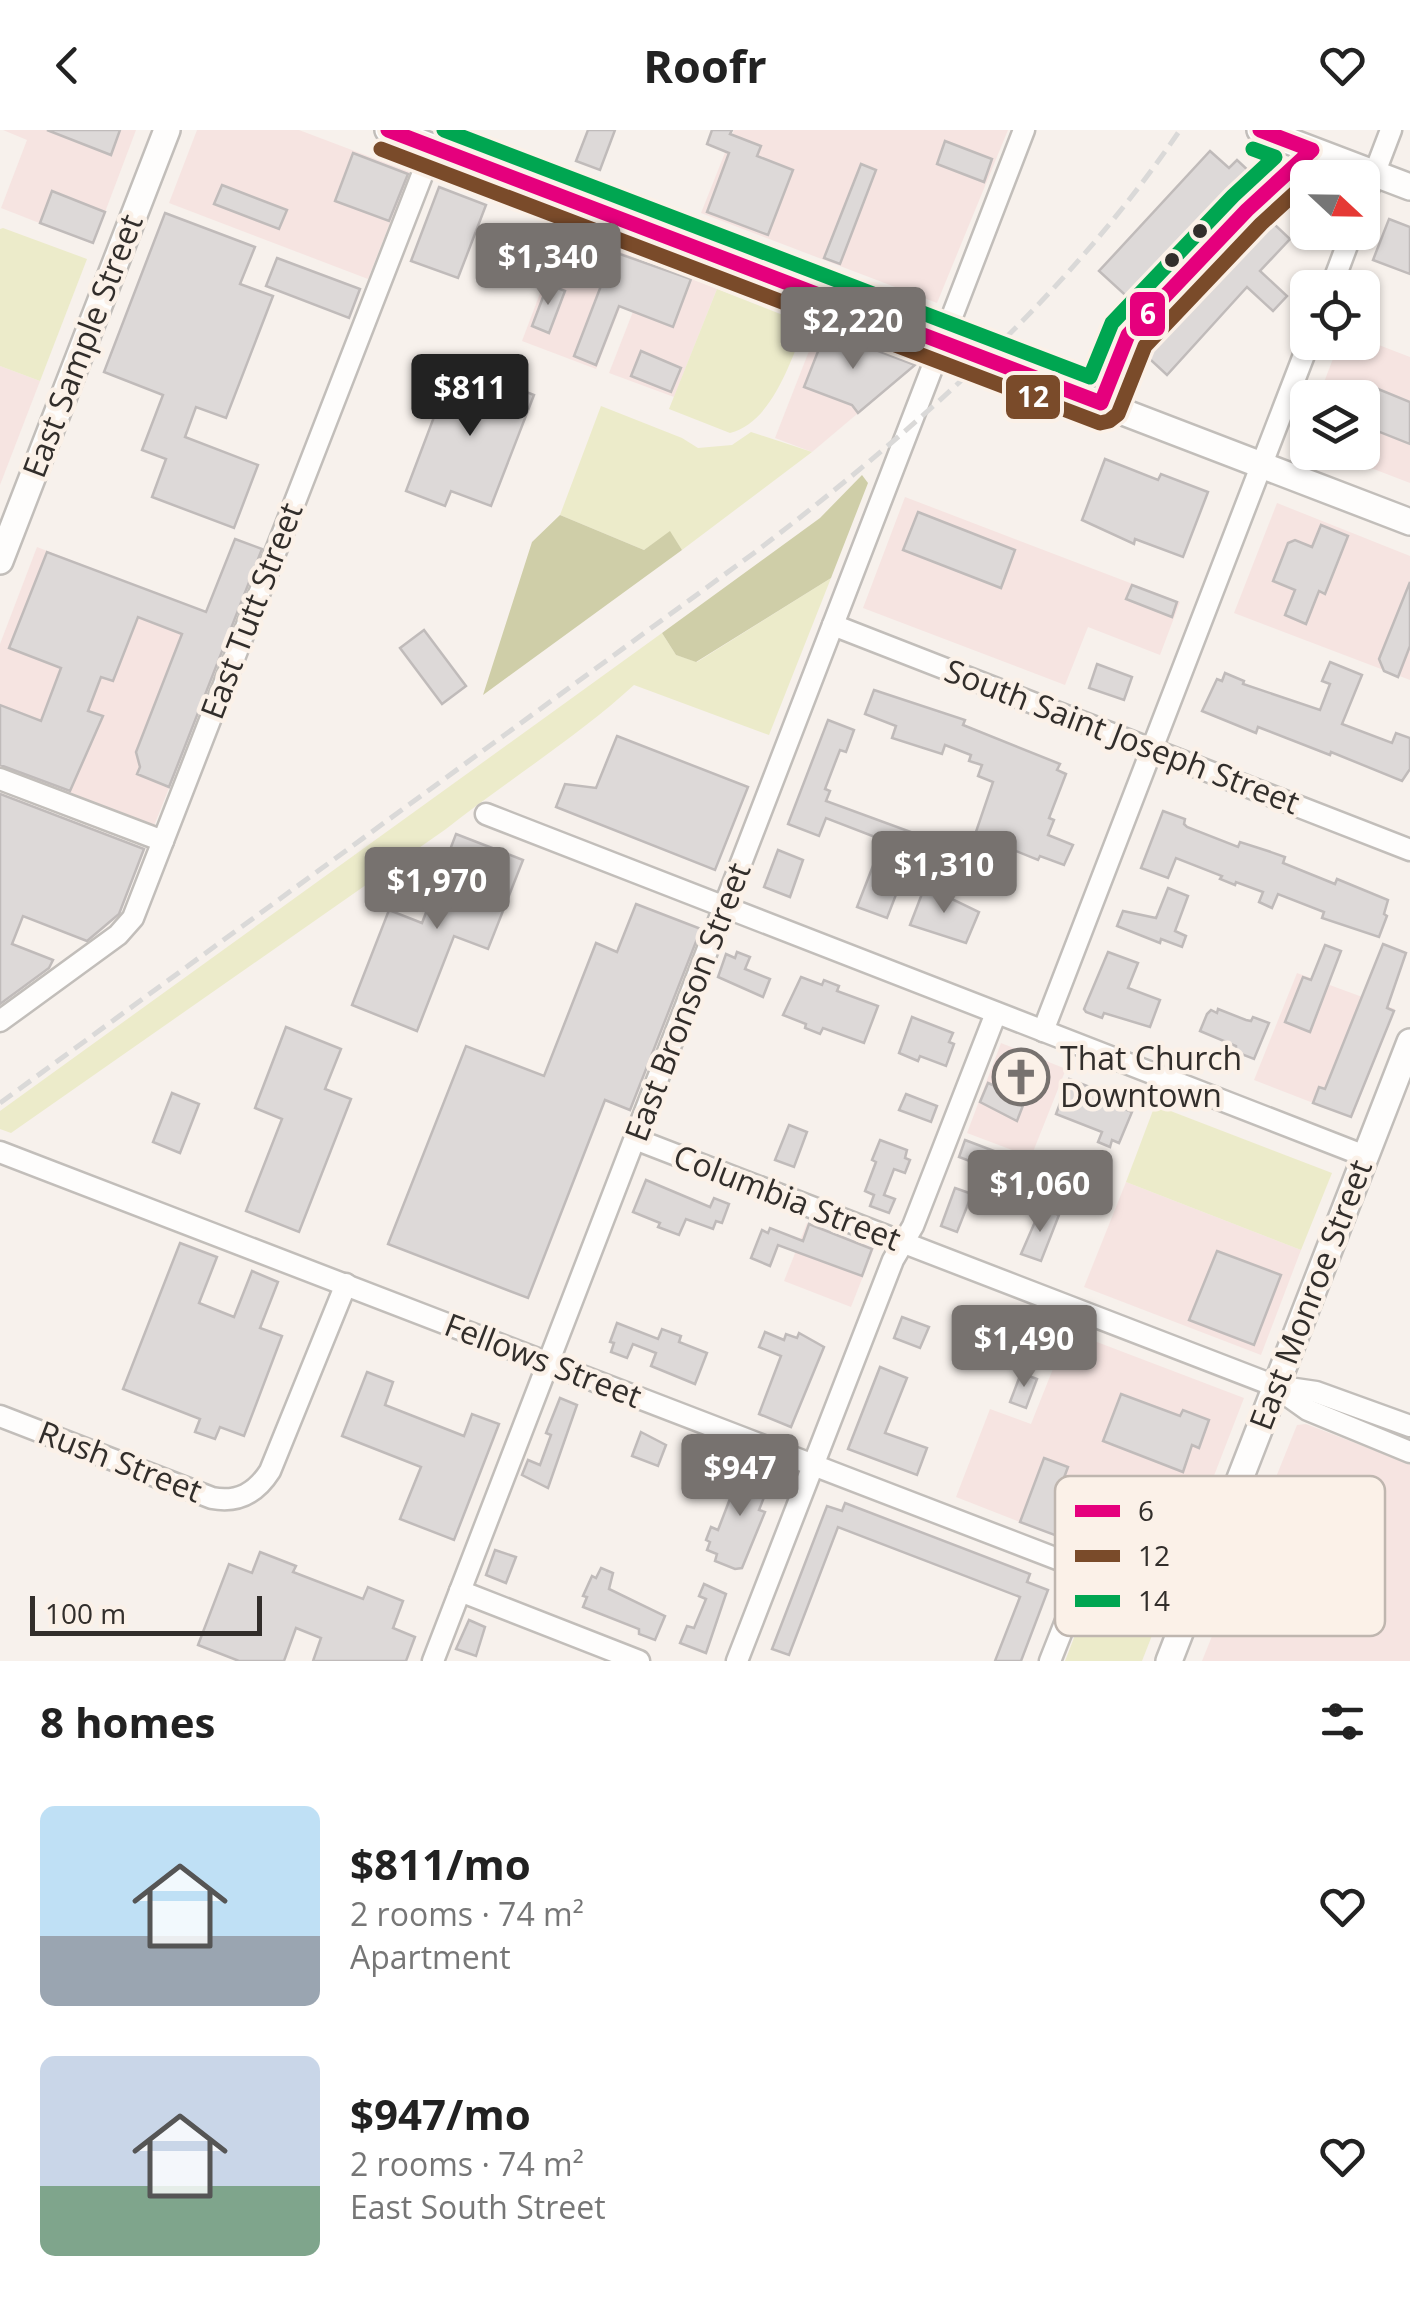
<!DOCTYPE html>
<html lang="en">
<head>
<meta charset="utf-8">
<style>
  body { margin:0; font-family:"Open Sans",sans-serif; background:#f6f6f6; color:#222; height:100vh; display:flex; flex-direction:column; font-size:38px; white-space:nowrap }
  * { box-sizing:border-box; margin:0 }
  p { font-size:32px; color:#767676 }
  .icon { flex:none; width:55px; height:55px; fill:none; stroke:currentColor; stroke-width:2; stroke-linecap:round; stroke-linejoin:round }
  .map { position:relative; height:1531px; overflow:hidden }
  .side { display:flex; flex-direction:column; background:#fff; flex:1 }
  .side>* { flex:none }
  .needle { width:65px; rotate:112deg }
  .buttons { position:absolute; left:1290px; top:30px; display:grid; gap:20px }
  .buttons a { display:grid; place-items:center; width:90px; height:90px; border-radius:15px; background:#fff; box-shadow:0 2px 8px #0004; font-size:50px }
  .scale { position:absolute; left:30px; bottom:25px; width:232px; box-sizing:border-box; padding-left:10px; border:5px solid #322e2b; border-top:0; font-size:28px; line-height:35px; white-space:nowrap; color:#322e2b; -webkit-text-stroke:8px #fbf1e8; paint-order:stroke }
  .price { position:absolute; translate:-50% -85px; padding:0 22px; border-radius:10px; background:#77726f; color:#fff; font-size:32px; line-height:65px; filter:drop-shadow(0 2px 5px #0008) }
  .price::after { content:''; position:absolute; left:50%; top:60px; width:30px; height:22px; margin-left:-15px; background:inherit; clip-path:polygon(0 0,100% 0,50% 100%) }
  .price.selected { background:#222; color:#fff }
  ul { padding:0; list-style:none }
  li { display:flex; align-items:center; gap:30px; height:250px; padding:0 40px }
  li span { display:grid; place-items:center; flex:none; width:280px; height:200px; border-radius:15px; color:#555 }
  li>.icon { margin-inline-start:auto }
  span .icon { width:120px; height:120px; fill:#fffc; stroke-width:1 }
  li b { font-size:42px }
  h2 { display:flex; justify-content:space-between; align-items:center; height:120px; padding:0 40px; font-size:42px }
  header { display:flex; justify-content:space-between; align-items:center; height:130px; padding:0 40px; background:#fff; font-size:45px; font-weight:700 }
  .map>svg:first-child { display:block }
  .commercial { fill:#f6e4e1 }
  .green { fill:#ecebca }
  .forest { fill:#cfcea8 }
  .building { fill:#ddd9d8; stroke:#c0bbba; stroke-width:2.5 }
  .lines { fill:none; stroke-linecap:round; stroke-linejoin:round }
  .minor-casing { stroke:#c2beba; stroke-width:25 }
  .major-casing { stroke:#c2beba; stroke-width:30 }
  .minor { stroke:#fefdfc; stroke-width:20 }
  .major { stroke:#fefdfc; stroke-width:25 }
  .rail { stroke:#dad9d8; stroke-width:5; stroke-dasharray:15 8; stroke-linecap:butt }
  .bus-1-casing { stroke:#fbf1e8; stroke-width:22 }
  .bus-2-casing { stroke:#fbf1e8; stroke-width:22 }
  .bus-3-casing { stroke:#fbf1e8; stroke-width:22 }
  .bus-1 { stroke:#e5007d; stroke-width:15 }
  .bus-2 { stroke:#7a4b2a; stroke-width:15 }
  .bus-3 { stroke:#00a651; stroke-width:15 }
  .bus-dot { fill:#322e2b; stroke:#fbf1e8; stroke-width:4 }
  .labels { text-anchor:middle; stroke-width:9; stroke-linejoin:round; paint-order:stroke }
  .street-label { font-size:32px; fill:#322e2b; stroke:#fbf1e8 }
  .poi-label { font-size:32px; fill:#322e2b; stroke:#fbf1e8; text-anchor:start }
  .key { fill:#fbf1e8; stroke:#bfb6af; stroke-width:2.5 }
  .key-label { font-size:28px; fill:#322e2b }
  .line-badge { stroke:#fbf1e8; stroke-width:4 }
  .badge-label { font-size:28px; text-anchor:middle; font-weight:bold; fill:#fff }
</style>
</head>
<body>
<header><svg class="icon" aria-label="back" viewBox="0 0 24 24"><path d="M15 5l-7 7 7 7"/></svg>Roofr<svg class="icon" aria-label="heart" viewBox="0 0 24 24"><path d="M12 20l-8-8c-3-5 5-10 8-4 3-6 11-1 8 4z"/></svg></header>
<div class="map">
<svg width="1410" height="1531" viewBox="0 0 1410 1531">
  <rect width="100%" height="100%" fill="#f7f1ec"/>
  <g class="commercial">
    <path d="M3,0H136L93,114L1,78L27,10Z"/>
    <path d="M197,0H299L410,42L368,149L169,73Z"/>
    <path d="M734,0H1008L937,173L701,83Z"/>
    <path d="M564,100L639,129L596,239L522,211Z"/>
    <path d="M652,133L717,159L674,267L609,243Z"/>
    <path d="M818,198L915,235L812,322L775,308Z"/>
    <path d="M1363,209L1410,227V353L1332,323L1362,322V268H1318L1339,213L1362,212Z"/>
    <path d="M0,236L40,251L0,355Z"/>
    <path d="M905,367L1180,472L1160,525L1088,497L1065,555L863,478Z"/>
    <path d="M1277,373L1410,426V550L1234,483Z"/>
    <path d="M37,417L234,493L154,696L0,637V514Z"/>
    <path d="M1297,843L1395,879L1352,988L1254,950Z"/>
    <path d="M1001,913L1066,939L1031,1027L967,1003Z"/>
    <path d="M1126,1052L1301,1120L1261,1225L1084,1157Z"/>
    <path d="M807,1093L874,1118L851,1177L784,1151Z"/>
    <path d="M1068,1201L1244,1268L1173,1452L956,1367L990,1279L1031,1294Z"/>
    <path d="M1306,1294L1410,1334V1531H1202L1297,1295Z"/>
  </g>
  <g class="green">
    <path d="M3,98L87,129L40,251L0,236V99Z"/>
    <path d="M717,159L806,194C791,229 773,292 730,303L669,279Z"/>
    <path d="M601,276L682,308L698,318L732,315L751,302L812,322L682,420L670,402L644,420L560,385Z"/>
    <path d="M831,448L769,605L634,555C576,608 508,650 446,699L11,1003L0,999V981L662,503L676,525L697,532Z"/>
    <path d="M1155,975L1332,1043L1301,1120L1126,1052Z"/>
    <path d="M1106,1425L1173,1452L1142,1531H1065Z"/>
  </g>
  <g class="forest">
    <path d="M862,345L868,353L831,448L696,532L676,525L662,503L820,388Z"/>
    <path d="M560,385L644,420L670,401L682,420L483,565L532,412Z"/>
  </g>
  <g class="building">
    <path d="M47,0H120L111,25Z"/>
    <path d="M588,0H615L600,40L576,31Z"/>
    <path d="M712,0H732L730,4L761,16L757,26L793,40L768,105L707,82L729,23L707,14Z"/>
    <path d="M945,11L992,29L984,52L937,34Z"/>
    <path d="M1210,21L1229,38L1237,30L1251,43L1241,53L1248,59L1213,97L1230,113L1260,81L1290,109L1260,141L1287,166L1273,181L1247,157L1167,245L1112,194L1133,172L1099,141Z"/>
    <path d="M353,23L408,44L389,91L335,71Z"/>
    <path d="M861,34L876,40L840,134L824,128Z"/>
    <path d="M222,55L287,80L279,99L214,74Z"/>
    <path d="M439,57L486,75L458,148L411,131Z"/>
    <path d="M52,61L105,82L93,113L40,93Z"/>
    <path d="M165,83L255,117L240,154L273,166L226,288L196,277L185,307L258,335L234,398L152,367L166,329L142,320L163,265L104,242Z"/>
    <path d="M1389,89L1410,97V144L1373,130Z"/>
    <path d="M614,122L691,149L673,197L619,176L596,235L574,226Z"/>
    <path d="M277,128L360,159L349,188L266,156Z"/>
    <path d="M548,154L565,161L549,203L532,196Z"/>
    <path d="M826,201L915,235L858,283L852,275L804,257Z"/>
    <path d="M641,221L681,238L671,262L631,246Z"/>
    <path d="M454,234L534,265L491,376L451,361L445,376L406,361Z"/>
    <path d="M1361,252L1410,272V314L1362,295V268H1355Z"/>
    <path d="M1105,329L1158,350L1161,344L1208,362L1183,427L1135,409L1134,414L1082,390Z"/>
    <path d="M918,382L1015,420L1001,458L903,420Z"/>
    <path d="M1321,395L1348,406L1325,464L1319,461L1306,494L1285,485L1295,460L1273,451L1288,413L1295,410L1312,417Z"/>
    <path d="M235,409L262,419L169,657L137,644L140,637L136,622L182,504L138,487L113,551L101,547L88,581L103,586L70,661L0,635V575L41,591L61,538L9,518L47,422L206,482Z"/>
    <path d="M1410,452V516L1398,547L1384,541L1379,529Z"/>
    <path d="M1132,455L1177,472L1172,487L1126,469Z"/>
    <path d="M424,500L466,556L442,574L400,518Z"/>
    <path d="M1330,532L1362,545L1342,594L1392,613L1396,603L1410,608V639L1402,651L1331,622L1330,625L1258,597L1256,603L1202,581L1217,549L1222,551L1225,543L1244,551L1243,554L1320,580L1330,554L1322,551Z"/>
    <path d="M1097,534L1132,547L1124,570L1089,558Z"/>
    <path d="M874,560L965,590L963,595L1060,634L1057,640L1066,644L1049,688L1054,690L1048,705L1073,715L1064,735L1040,726L1038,730L994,712L982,741L965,734L993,652L978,646L982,635L969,631L971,625L945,615L942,624L892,608L896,596L865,584Z"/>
    <path d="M828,590L854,600L846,622L840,620L825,659L830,661L826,671L919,705L887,788L857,777L883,710L826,688L819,706L788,694Z"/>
    <path d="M617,606L748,657L715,740L556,677L565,654L596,658Z"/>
    <path d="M0,664L144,719L119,784L87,811L23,786L12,814L53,830L49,838L0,874Z"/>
    <path d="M1163,681L1185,689L1184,694L1187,697L1238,717L1240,712L1268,721L1285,727L1283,733L1335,754L1337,749L1388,770L1384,784L1387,786L1379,807L1322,788L1324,782L1278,764L1272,778L1259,772L1263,762L1236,752L1235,755L1220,749L1222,746L1176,728L1168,748L1141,738Z"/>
    <path d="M456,704L523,730L488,819L454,806L417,901L352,875L389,780L422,793Z"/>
    <path d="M778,720L803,730L790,767L764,757Z"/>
    <path d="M925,756L979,782L966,813L910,795Z"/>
    <path d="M1168,758L1188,766L1175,801L1186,806L1182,817L1161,809L1160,813L1117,796L1123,781L1156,788Z"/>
    <path d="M636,774L701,799L630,980L605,970L528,1168L388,1114L466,916L544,946L596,813L617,822Z"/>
    <path d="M1383,814L1406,823L1387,878L1394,881L1351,987L1313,973L1319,957L1325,959Z"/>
    <path d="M1325,815L1341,821L1310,902L1285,892L1303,847L1311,850Z"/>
    <path d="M737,822L750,827L745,839L770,849L763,867L718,847L726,824L735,828Z"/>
    <path d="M1108,822L1138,833L1128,858L1160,870L1150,897L1104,883L1102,888L1086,882L1084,879Z"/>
    <path d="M801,847L822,855L824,850L839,856L837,861L878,876L864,913L823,898L820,904L805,898L806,894L783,885Z"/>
    <path d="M1218,879L1246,890L1251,891L1253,887L1269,893L1254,929L1236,922V916L1200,901L1207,884L1211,880L1217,883Z"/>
    <path d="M912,887L953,903L949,912L954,914L946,936L920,926L918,931L899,923Z"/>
    <path d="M286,897L341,919L325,959L351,969L299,1102L246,1081L282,989L255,978Z"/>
    <path d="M1022,928L1039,934L1017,991L980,972L988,953L1004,960L1015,931Z"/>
    <path d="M1069,949L1105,963L1102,969L1132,982L1119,1013L1112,1010L1110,1017L1098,1012L1102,1002L1056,984Z"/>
    <path d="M172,963L199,974L180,1023L153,1012Z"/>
    <path d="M906,964L937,976L931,992L899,980Z"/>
    <path d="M789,995L807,1002L794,1037L775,1030Z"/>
    <path d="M880,1010L907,1020L905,1028L910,1030L905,1043L894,1039L884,1065L895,1069L889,1083L870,1076L874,1065L865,1061L876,1032L872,1030Z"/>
    <path d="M965,1010L1002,1024L997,1037L1002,1039L997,1053L982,1047L986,1037L959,1027Z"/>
    <path d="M646,1050L710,1077L714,1068L729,1074L722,1093L716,1091L713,1099L686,1089L679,1105L658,1097L660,1093L633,1082Z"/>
    <path d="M955,1058L972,1064L957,1102L941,1096Z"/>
    <path d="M1041,1078L1059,1085L1041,1131L1021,1124Z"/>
    <path d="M809,1094L872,1119L862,1146L778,1115L770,1136L751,1128L762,1100L768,1103L770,1098L803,1111Z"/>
    <path d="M180,1113L217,1127L199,1173L234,1187L252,1141L278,1152L260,1198L282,1206L244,1306L220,1297L215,1309L195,1302L200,1289L123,1259Z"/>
    <path d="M1217,1121L1281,1145L1254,1215L1189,1190Z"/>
    <path d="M1005,1182L1037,1194L1025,1225L1011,1220L1013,1214L995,1208Z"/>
    <path d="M902,1187L929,1197L920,1218L894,1208Z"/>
    <path d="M617,1193L658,1209L662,1199L681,1206L679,1212L707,1223L695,1254L651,1236L656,1223L633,1214L627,1228L611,1222L614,1213L610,1212Z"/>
    <path d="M765,1202L784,1210L786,1204L797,1208L799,1203L824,1217L791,1297L759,1284L781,1226L759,1217Z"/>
    <path d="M880,1237L907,1248L885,1303L927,1318L917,1345L848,1319Z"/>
    <path d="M367,1242L393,1252L385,1275L464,1306L472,1284L499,1294L454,1410L400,1389L421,1337L342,1306Z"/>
    <path d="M1021,1243L1037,1249L1026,1278L1010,1272Z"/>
    <path d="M1121,1264L1180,1286L1183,1280L1209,1290L1199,1318L1192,1315L1183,1342L1103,1311Z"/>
    <path d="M560,1268L577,1275L548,1358L522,1345L528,1330L540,1335L551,1305L546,1303Z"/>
    <path d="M641,1302L666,1315L658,1336L632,1326Z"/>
    <path d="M1044,1328L1068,1337L1062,1353L1071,1356L1065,1372L1080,1378L1068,1410L1020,1392Z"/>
    <path d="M738,1334L772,1347L759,1380L765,1382L758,1399L742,1438L735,1439L715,1431L717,1424L707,1420L710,1412L706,1410L711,1397L718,1400L736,1353L732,1351Z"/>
    <path d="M845,1373L1030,1444L1027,1452L1048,1460L1021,1531H995L1020,1467L838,1397L789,1525L772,1519L827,1376L842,1381Z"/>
    <path d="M495,1420L516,1427L506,1453L486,1445Z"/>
    <path d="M260,1422L296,1436L293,1442L363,1469L368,1457L403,1471L393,1498L415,1507L406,1531H313L321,1508L296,1498L284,1531H239L198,1515L229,1434L252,1443Z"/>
    <path d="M601,1438L613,1443L609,1459L665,1486L655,1510L639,1504V1499L583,1477L587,1467L583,1466L592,1446L596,1448Z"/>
    <path d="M704,1454L726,1464L706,1523L680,1513L687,1496L694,1498L706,1469L699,1466Z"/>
    <path d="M469,1490L485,1497L476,1526L456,1519Z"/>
  </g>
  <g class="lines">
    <g class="minor-casing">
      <g id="minor">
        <path d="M1362,76L1391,0"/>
        <path d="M1331,158L1352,102"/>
        <path d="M833,495L1410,720"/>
        <path d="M0,649L163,711"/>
        <path d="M486,684L1365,1026"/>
        <path d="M0,891L118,805L133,788L433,17"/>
        <path d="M1043,901L1309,212"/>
        <path d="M635,1009L1275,1256L1316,1262L1410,1296"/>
        <path d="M0,1022L1086,1440L1050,1531"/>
        <path d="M1277,1258L1308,1280L1410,1322"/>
        <path d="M0,1286L212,1368C238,1373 256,1363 270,1341L346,1154"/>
        <path d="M460,1461L639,1531"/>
        <path d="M433,1531L1024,0"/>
        <path d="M737,1531L893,1130L913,1096L996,883"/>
      </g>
    </g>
    <g class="major-casing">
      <g id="major">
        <path d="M388,0L1410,392"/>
        <path d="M1260,0L1410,57"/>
        <path d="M0,431L167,0"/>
        <path d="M1169,1531L1410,912"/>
      </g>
    </g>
    <use href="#minor" class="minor"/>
    <use href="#major" class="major"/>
    <path class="rail" d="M0,973L754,423C914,301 1066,168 1180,0"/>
    <g class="bus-1-casing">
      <path id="bus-1" d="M388,0L1101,273L1128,205L1247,80L1312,20L1260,0"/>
    </g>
    <g class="bus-2-casing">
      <path id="bus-2" d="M381,19L1100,293L1109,291L1118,284L1145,216L1261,94L1308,51"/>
    </g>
    <g class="bus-3-casing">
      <path id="bus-3" d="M444,0L1090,247L1112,193L1233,66L1275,27L1253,19"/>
    </g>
    <use href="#bus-1" class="bus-1"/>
    <use href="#bus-2" class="bus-2"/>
    <use href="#bus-3" class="bus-3"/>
  </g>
  <defs>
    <g id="church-ring" transform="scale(2.875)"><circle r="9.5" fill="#fbf1e8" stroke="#77726f" stroke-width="1.5"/><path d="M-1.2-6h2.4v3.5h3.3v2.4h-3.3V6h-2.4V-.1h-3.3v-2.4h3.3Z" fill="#77726f"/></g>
  </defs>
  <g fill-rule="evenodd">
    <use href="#church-ring" x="1021" y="947"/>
  </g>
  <g class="bus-dot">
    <circle cx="1200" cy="101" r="9"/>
    <circle cx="1172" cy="130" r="9"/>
  </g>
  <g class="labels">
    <g class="street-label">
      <text transform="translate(83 216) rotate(-69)" y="11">East Sample Street</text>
      <text transform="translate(252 481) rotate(-69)" y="11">East Tutt Street</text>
      <text transform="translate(1122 607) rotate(21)" y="11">South Saint Joseph Street</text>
      <text transform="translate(688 872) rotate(-69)" y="11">East Bronson Street</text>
      <text transform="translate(787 1068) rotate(21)" y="11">Columbia Street</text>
      <text transform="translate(1311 1165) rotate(-69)" y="11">East Monroe Street</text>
      <text transform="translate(543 1231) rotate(21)" y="11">Fellows Street</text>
      <text transform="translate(120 1332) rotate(21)" y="11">Rush Street</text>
    </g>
    <g class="poi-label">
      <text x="1060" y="940">That Church<tspan x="1060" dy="37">Downtown</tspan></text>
    </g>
  </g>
  <rect x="1055" y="1346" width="330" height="160" rx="15" class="key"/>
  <rect x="1075" y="1375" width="45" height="12" fill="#e5007d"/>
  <rect x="1075" y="1420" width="45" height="12" fill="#7a4b2a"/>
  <rect x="1075" y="1465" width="45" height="12" fill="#00a651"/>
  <g class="key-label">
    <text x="1138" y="1391">6</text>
    <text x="1138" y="1436">12</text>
    <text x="1138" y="1481">14</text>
  </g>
  <g class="line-badge">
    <rect x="1128" y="160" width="39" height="48" rx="10" fill="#e5007d"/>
    <rect x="1004" y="243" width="58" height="48" rx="10" fill="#7a4b2a"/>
  </g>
  <g class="badge-label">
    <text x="1148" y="194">6</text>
    <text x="1033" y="277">12</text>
  </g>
</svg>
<div class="buttons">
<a><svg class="needle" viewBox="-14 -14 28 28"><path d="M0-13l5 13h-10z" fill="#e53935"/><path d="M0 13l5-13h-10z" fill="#767676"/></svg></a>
<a><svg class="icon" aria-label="locate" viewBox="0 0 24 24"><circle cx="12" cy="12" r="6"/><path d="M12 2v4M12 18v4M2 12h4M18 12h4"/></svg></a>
<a><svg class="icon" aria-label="layers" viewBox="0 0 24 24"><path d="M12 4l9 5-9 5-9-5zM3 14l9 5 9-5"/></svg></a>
</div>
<div class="scale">100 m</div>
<b class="price" style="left:548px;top:178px">$1,340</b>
<b class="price" style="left:853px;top:242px">$2,220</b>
<b class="price selected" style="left:470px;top:309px">$811</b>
<b class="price" style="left:944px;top:786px">$1,310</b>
<b class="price" style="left:437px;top:802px">$1,970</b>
<b class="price" style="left:1040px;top:1105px">$1,060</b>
<b class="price" style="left:1024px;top:1260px">$1,490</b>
<b class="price" style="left:740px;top:1389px">$947</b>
</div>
<section class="side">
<h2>8 homes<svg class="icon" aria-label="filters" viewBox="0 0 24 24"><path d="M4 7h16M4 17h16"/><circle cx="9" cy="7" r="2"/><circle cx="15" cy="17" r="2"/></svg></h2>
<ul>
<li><span style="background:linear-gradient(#bfe0f5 65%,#9aa5b1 0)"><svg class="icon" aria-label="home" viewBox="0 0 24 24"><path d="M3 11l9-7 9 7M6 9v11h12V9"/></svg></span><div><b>$811/mo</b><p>2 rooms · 74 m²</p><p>Apartment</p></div><svg class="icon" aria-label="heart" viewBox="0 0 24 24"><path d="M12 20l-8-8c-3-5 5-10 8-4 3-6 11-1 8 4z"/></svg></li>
<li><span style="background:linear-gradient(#c9d6e8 65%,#7fa58c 0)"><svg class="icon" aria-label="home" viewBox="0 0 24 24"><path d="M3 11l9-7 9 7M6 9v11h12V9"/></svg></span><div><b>$947/mo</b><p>2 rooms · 74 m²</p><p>East South Street</p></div><svg class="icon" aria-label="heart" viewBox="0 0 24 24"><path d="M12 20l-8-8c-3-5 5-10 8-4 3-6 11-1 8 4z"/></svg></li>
</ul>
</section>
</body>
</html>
